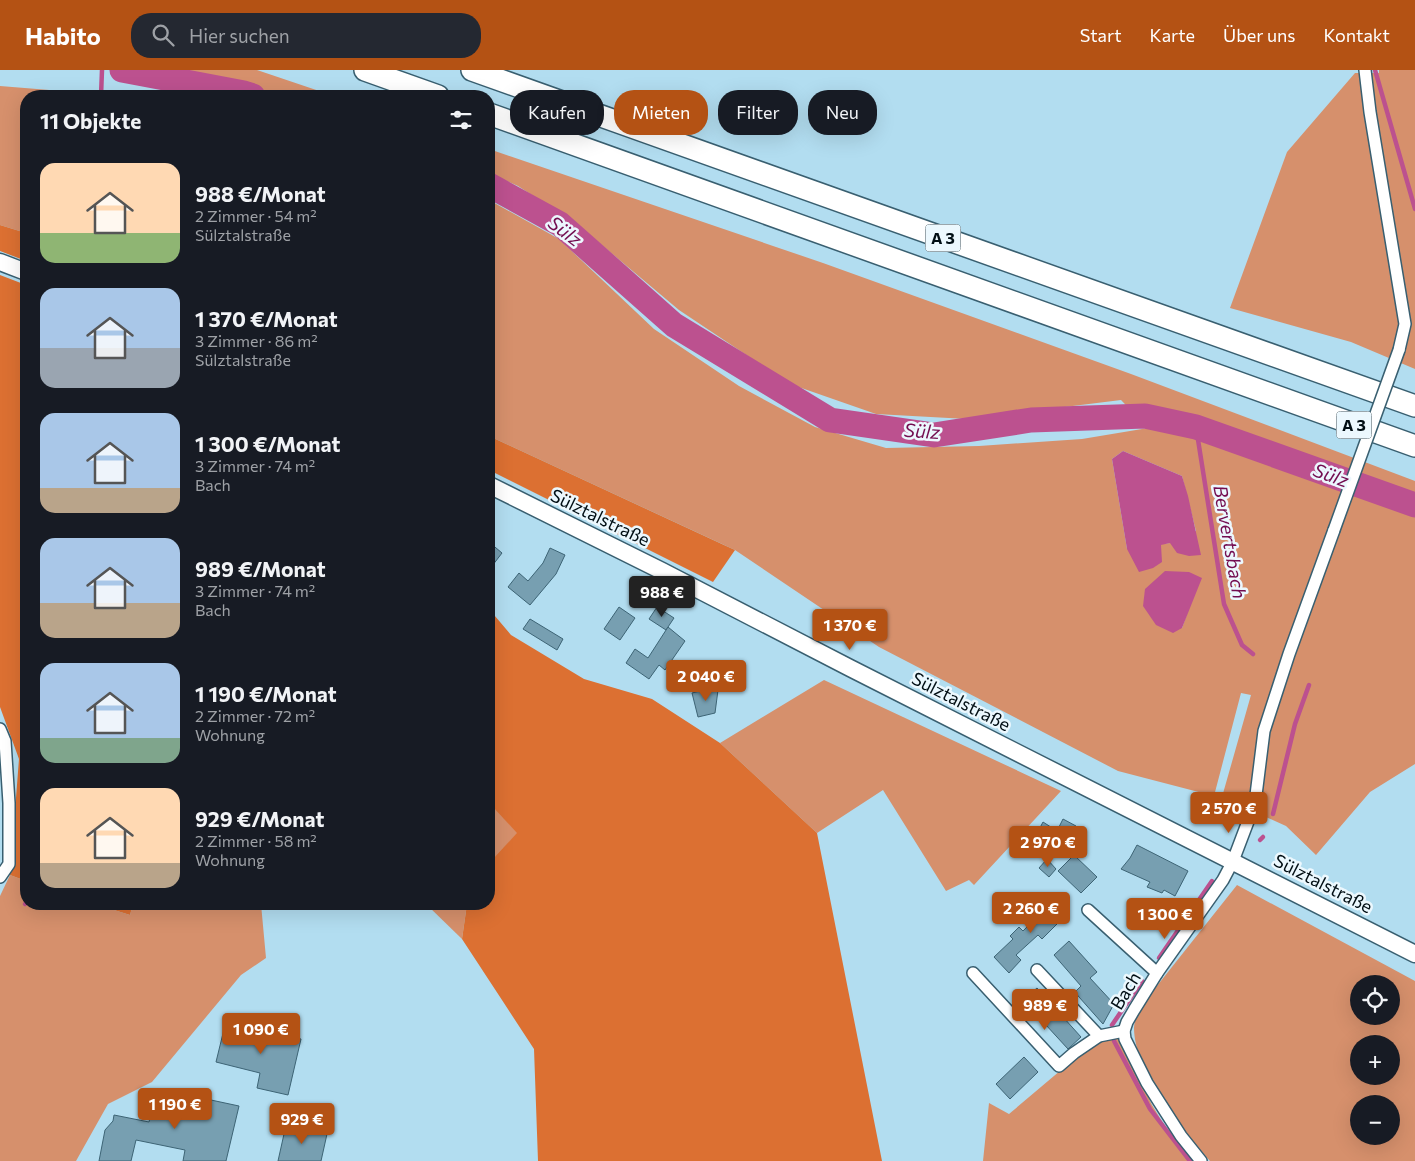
<!DOCTYPE html>
<html lang="de">
<head>
<meta charset="utf-8">
<style>
  body { margin:0; font-family:Commissioner,sans-serif; background:#242831; color:#f1f3f6; height:100vh; display:flex; flex-direction:column; font-size:19px; white-space:nowrap }
  * { box-sizing:border-box; margin:0 }
  p { font-size:16px; color:#9ea1a6 }
  .icon { flex:none; width:28px; height:28px; fill:none; stroke:currentColor; stroke-width:2; stroke-linecap:round; stroke-linejoin:round }
  .map { position:relative; flex:1; overflow:hidden }
  .details { position:absolute; left:20px; top:20px; width:475px; height:820px; display:flex; flex-direction:column; background:#171b24; border-radius:20px; box-shadow:0 5px 20px #0002 }
  .details>* { flex:none }
  .hud { position:absolute; left:510px; top:20px; width:475px; height:45px; display:flex; gap:10px }
  .buttons { position:absolute; left:1350px; top:905px; display:grid; gap:10px }
  .buttons a { display:grid; place-items:center; width:50px; height:50px; border-radius:50%; background:#171b24; box-shadow:0 5px 20px #0002; font-size:25px }
  .price { position:absolute; translate:-50% -42px; padding:0 11px; border-radius:5px; background:#b45214; color:#fff; font-size:16px; line-height:32px; filter:drop-shadow(0 1px 2px #0008) }
  .price::after { content:''; position:absolute; left:50%; top:30px; width:15px; height:11px; margin-left:-8px; background:inherit; clip-path:polygon(0 0,100% 0,50% 100%) }
  .price.selected { background:#222; color:#fff }
  ul { padding:0; list-style:none }
  li { display:flex; align-items:center; gap:15px; height:125px; padding:0 20px }
  li span { display:grid; place-items:center; flex:none; width:140px; height:100px; border-radius:15px; color:#555 }
  li>.icon { margin-inline-start:auto }
  span .icon { width:60px; height:60px; fill:#fffc; stroke-width:1 }
  li b { font-size:21px }
  h2 { display:flex; justify-content:space-between; align-items:center; height:60px; padding:0 20px; font-size:21px }
  .chip { padding:0 18px; border-radius:20px; background:#171b24; box-shadow:0 5px 20px #0002; font-size:18px; line-height:45px }
  .chip.selected { background:#b45214; color:#fff }
  header { display:flex; align-items:center; gap:30px; box-sizing:border-box; height:70px; padding:0 25px; background:#b45214; color:#fff }
  header strong { font-size:24px }
  nav { display:flex; gap:28px; margin-inline-start:auto; font-size:18px }
  .search { width:350px; height:45px; background:#242831; display:flex; align-items:center; gap:12px; box-sizing:border-box; padding:0 18px; border-radius:20px; color:#9ea1a6; font-size:19px }
  .map>svg:first-child { display:block }
  .green { fill:#d6906c; fill-rule:evenodd }
  .forest { fill:#dc7032 }
  .water { fill:#bc518f }
  .lines { fill:none; stroke-linecap:round; stroke-linejoin:round }
  .stream { stroke:#bc518f; stroke-width:4.5 }
  .river { stroke:#bc518f; stroke-width:25 }
  .building { fill:#779fb1; stroke:#3d6475 }
  .minor-casing { stroke:#395f70; stroke-width:14 }
  .secondary-casing { stroke:#395f70; stroke-width:19 }
  .motorway-casing { stroke:#395f70; stroke-width:24 }
  .minor { stroke:#fff; stroke-width:11 }
  .secondary { stroke:#fff; stroke-width:16 }
  .motorway { stroke:#fff; stroke-width:21 }
  .minor-bridge-casing { stroke:#395f70; stroke-width:14; stroke-linecap:butt }
  .minor-bridge { stroke:#fff; stroke-width:11 }
  .labels { text-anchor:middle; stroke-width:5; stroke-linejoin:round; paint-order:stroke }
  .shield { fill:#ecf8fe; stroke:#48545a; stroke-width:1 }
  .shield-label { font-size:16px; font-weight:bold; fill:#010e14 }
  .street-label { font-size:18px; fill:#010e14; stroke:#ecf8fe }
  .water-label { font-size:19px; font-style:italic; fill:#730d50; stroke:#ecf8fe }
</style>
</head>
<body>
<header>
<strong>Habito</strong>
<div class="search"><svg class="icon" aria-label="search" viewBox="0 0 24 24"><circle cx="10" cy="10" r="6"/><path d="M15 15l6 6"/></svg>Hier suchen</div>
<nav><a>Start</a><a>Karte</a><a>Über uns</a><a>Kontakt</a></nav>
</header>
<div class="map">
<svg width="1415" height="1091" viewBox="0 0 1415 1091">
  <rect width="100%" height="100%" fill="#b2ddf0"/>
  <g class="green">
    <path d="M183,0H257L334,26H281L246,14Z"/>
    <path d="M1379,0H1415V299L1351,272L1230,238L1287,82L1355,3H1379Z"/>
    <path d="M0,16L74,22L175,26H26V163L0,155Z"/>
    <path d="M489,79L823,193L1131,304L1415,411V694L1370,722L1316,785L1286,756L1222,727L1251,625L1241,623L1214,726L1118,701L879,577L735,480L489,366V130L559,169L654,259L739,316L815,357L886,378L979,376L1082,369L1148,358L1121,330L967,349L876,344L790,314L679,240L578,155L518,116L489,103ZM1123,381L1182,406L1196,461L1170,473L1127,479L1112,389ZM1145,519L1187,544L1182,558Z"/>
    <path d="M824,610L1061,721L974,815L969,810L946,821L883,720L817,763L720,673Z"/>
    <path d="M489,733L518,763L489,793Z"/>
    <path d="M10,805L26,811V834H95L130,845L133,834H261L266,888L241,905L152,1012L108,1034L76,1091H0V826Z"/>
    <path d="M1237,815L1415,911V1091H1210C1183,1060 1134,1001 1134,958C1134,951 1139,943 1141,936ZM1359,914H1391V946H1359ZM1359,974H1391V1006H1359ZM1359,1034H1391V1066H1359Z"/>
    <path d="M426,834H467L462,869Z"/>
    <path d="M1107,967L1119,968L1152,1035L1166,1058L1192,1091H983L989,1033L1009,1044L1067,995Z"/>
  </g>
  <g class="forest">
    <path d="M0,155L26,163V191L0,181Z"/>
    <path d="M0,205L26,215V811L10,805L19,689L0,637Z"/>
    <path d="M489,366L724,475L735,480L713,512L489,400Z"/>
    <path d="M489,539L511,565L584,609L652,629L720,673L817,763L882,1091H538L534,979L462,869L467,834H489V793L517,763L489,733Z"/>
    <path d="M95,834H133L130,845Z"/>
  </g>
  <g class="water">
    <path d="M1123,381L1182,406L1188,426L1201,485L1189,486L1177,483L1170,473L1161,475L1162,492L1153,498L1139,502L1127,479L1112,389Z"/>
    <path d="M1165,501L1189,502L1202,508L1182,558L1173,563L1156,555L1143,536L1145,519Z"/>
  </g>
  <g class="lines">
    <g class="stream">
      <path d="M1375,0L1415,139"/>
      <path d="M101,26L102,0"/>
      <path d="M1196,357L1224,534L1242,575L1253,584"/>
      <path d="M1273,744L1295,654L1309,615"/>
      <path d="M1260,770L1263,767"/>
      <path d="M25,834L26,833"/>
      <path d="M1159,888L1212,811"/>
      <path d="M1112,955L1142,911"/>
      <path d="M1114,971L1150,1039L1190,1091"/>
    </g>
    <g class="river">
      <path d="M122,0L244,23L253,26"/>
      <path d="M489,115L560,154L674,255L830,350L934,365L1031,350L1145,346L1196,357L1415,435"/>
    </g>
  </g>
  <g class="building">
    <path d="M489,472L502,483L489,500Z"/>
    <path d="M550,478L565,485L556,504L530,535L508,517L519,503L528,511L543,493Z"/>
    <path d="M619,537L635,548L620,570L604,559Z"/>
    <path d="M657,537L674,548L666,560L649,549Z"/>
    <path d="M530,549L563,569L557,580L523,559Z"/>
    <path d="M668,557L685,571L665,600L659,595L649,609L626,593L635,579L648,588Z"/>
    <path d="M708,619L718,620L715,643L698,647L692,623Z"/>
    <path d="M1063,749L1076,756L1064,770L1055,765L1050,775L1035,767L1043,752L1057,761Z"/>
    <path d="M1137,775L1188,801L1175,826L1164,820L1162,823L1147,817L1150,812L1121,799L1130,788Z"/>
    <path d="M1074,785L1097,807L1081,823L1058,801Z"/>
    <path d="M1047,789L1056,799L1049,807L1039,798Z"/>
    <path d="M1055,828L1069,842L1042,869L1038,865L1016,885L1021,890L1009,903L994,887L1013,869L1010,866L1019,857L1023,861Z"/>
    <path d="M1069,871L1097,902L1090,908L1114,934L1103,954L1079,927L1075,922L1081,916L1054,885Z"/>
    <path d="M1037,918L1081,967L1068,979L1023,930Z"/>
    <path d="M226,951L301,969L288,1025L257,1018L260,1003L216,992Z"/>
    <path d="M1024,987L1038,1002L1010,1029L996,1014Z"/>
    <path d="M155,1025L196,1033L197,1027L239,1036L226,1091H183L185,1080L136,1070L131,1091H99L105,1060L113,1051L114,1045L149,1052Z"/>
    <path d="M286,1055L327,1064L321,1091H278Z"/>
  </g>
  <g class="lines">
    <g class="minor-casing">
      <g id="minor">
        <path d="M1365,0L1370,42L1405,254L1399,280"/>
        <path d="M0,659L5,671L9,733V794L0,807"/>
        <path d="M1088,840L1157,903"/>
        <path d="M1037,900L1099,966"/>
        <path d="M973,903L1059,996L1074,983L1099,966L1124,961"/>
        <path d="M1201,1091L1181,1066L1147,1013L1125,969L1124,961L1127,952L1134,940L1157,903L1223,810L1233,791L1255,733L1264,661L1289,584L1334,460"/>
      </g>
    </g>
    <g class="secondary-casing">
      <g id="secondary">
        <path d="M0,192L26,202"/>
        <path d="M489,415L662,501L850,598L1415,884"/>
      </g>
    </g>
    <g class="motorway-casing">
      <g id="motorway">
        <path d="M365,0L438,26"/>
        <path d="M472,0L1415,336"/>
        <path d="M489,44L1415,376"/>
      </g>
    </g>
    <use href="#minor" class="minor"/>
    <use href="#secondary" class="secondary"/>
    <use href="#motorway" class="motorway"/>
    <g class="minor-bridge-casing">
      <path id="minor-bridge" d="M1334,460L1399,280"/>
    </g>
    <use href="#minor-bridge" class="minor-bridge"/>
  </g>
  <g class="labels">
    <g class="shield">
      <rect x="925.5" y="154.5" width="35" height="27" rx="4"/>
      <rect x="1336.5" y="341.5" width="35" height="27" rx="4"/>
    </g>
    <g class="shield-label">
      <text x="943" y="174">A 3</text>
      <text x="1354" y="361">A 3</text>
    </g>
    <g class="street-label">
      <text transform="translate(600 448) rotate(26)" y="6">Sülztalstraße</text>
      <text transform="translate(961 632) rotate(27)" y="6">Sülztalstraße</text>
      <text transform="translate(1323 814) rotate(27)" y="6">Sülztalstraße</text>
      <text transform="translate(1126 921) rotate(-59)" y="6">Bach</text>
    </g>
    <g class="water-label">
      <text transform="translate(565 161) rotate(37)" y="7">Sülz</text>
      <text transform="translate(922 361) rotate(4)" y="7">Sülz</text>
      <text transform="translate(1331 405) rotate(20)" y="7">Sülz</text>
      <text transform="translate(1230 472) rotate(80)" y="7">Bervertsbach</text>
    </g>
  </g>
</svg>
<div class="buttons">
<a><svg class="icon" aria-label="locate" viewBox="0 0 24 24"><circle cx="12" cy="12" r="6"/><path d="M12 2v4M12 18v4M2 12h4M18 12h4"/></svg></a>
<a>+</a>
<a>−</a>
</div>
<b class="price selected" style="left:662px;top:548px">988 €</b>
<b class="price" style="left:850px;top:581px">1 370 €</b>
<b class="price" style="left:706px;top:632px">2 040 €</b>
<b class="price" style="left:1229px;top:764px">2 570 €</b>
<b class="price" style="left:1048px;top:798px">2 970 €</b>
<b class="price" style="left:1031px;top:864px">2 260 €</b>
<b class="price" style="left:1165px;top:870px">1 300 €</b>
<b class="price" style="left:1045px;top:961px">989 €</b>
<b class="price" style="left:261px;top:985px">1 090 €</b>
<b class="price" style="left:175px;top:1060px">1 190 €</b>
<b class="price" style="left:302px;top:1075px">929 €</b>
<div class="hud">
<a class="chip">Kaufen</a>
<a class="chip selected">Mieten</a>
<a class="chip">Filter</a>
<a class="chip">Neu</a>
</div>
<section class="details">
<h2>11 Objekte<svg class="icon" aria-label="filters" viewBox="0 0 24 24"><path d="M4 7h16M4 17h16"/><circle cx="9" cy="7" r="2"/><circle cx="15" cy="17" r="2"/></svg></h2>
<ul>
<li><span style="background:linear-gradient(#ffd9b3 70%,#8fb573 0)"><svg class="icon" aria-label="home" viewBox="0 0 24 24"><path d="M3 11l9-7 9 7M6 9v11h12V9"/></svg></span><div><b>988 €/Monat</b><p>2 Zimmer · 54 m²</p><p>Sülztalstraße</p></div></li>
<li><span style="background:linear-gradient(#a9c7e8 60%,#9aa5b1 0)"><svg class="icon" aria-label="home" viewBox="0 0 24 24"><path d="M3 11l9-7 9 7M6 9v11h12V9"/></svg></span><div><b>1 370 €/Monat</b><p>3 Zimmer · 86 m²</p><p>Sülztalstraße</p></div></li>
<li><span style="background:linear-gradient(#a9c7e8 75%,#b9a48a 0)"><svg class="icon" aria-label="home" viewBox="0 0 24 24"><path d="M3 11l9-7 9 7M6 9v11h12V9"/></svg></span><div><b>1 300 €/Monat</b><p>3 Zimmer · 74 m²</p><p>Bach</p></div></li>
<li><span style="background:linear-gradient(#a9c7e8 65%,#b9a48a 0)"><svg class="icon" aria-label="home" viewBox="0 0 24 24"><path d="M3 11l9-7 9 7M6 9v11h12V9"/></svg></span><div><b>989 €/Monat</b><p>3 Zimmer · 74 m²</p><p>Bach</p></div></li>
<li><span style="background:linear-gradient(#a9c7e8 75%,#7fa58c 0)"><svg class="icon" aria-label="home" viewBox="0 0 24 24"><path d="M3 11l9-7 9 7M6 9v11h12V9"/></svg></span><div><b>1 190 €/Monat</b><p>2 Zimmer · 72 m²</p><p>Wohnung</p></div></li>
<li><span style="background:linear-gradient(#ffd9b3 75%,#b9a48a 0)"><svg class="icon" aria-label="home" viewBox="0 0 24 24"><path d="M3 11l9-7 9 7M6 9v11h12V9"/></svg></span><div><b>929 €/Monat</b><p>2 Zimmer · 58 m²</p><p>Wohnung</p></div></li>
</ul>
</section>
</div>
</body>
</html>
